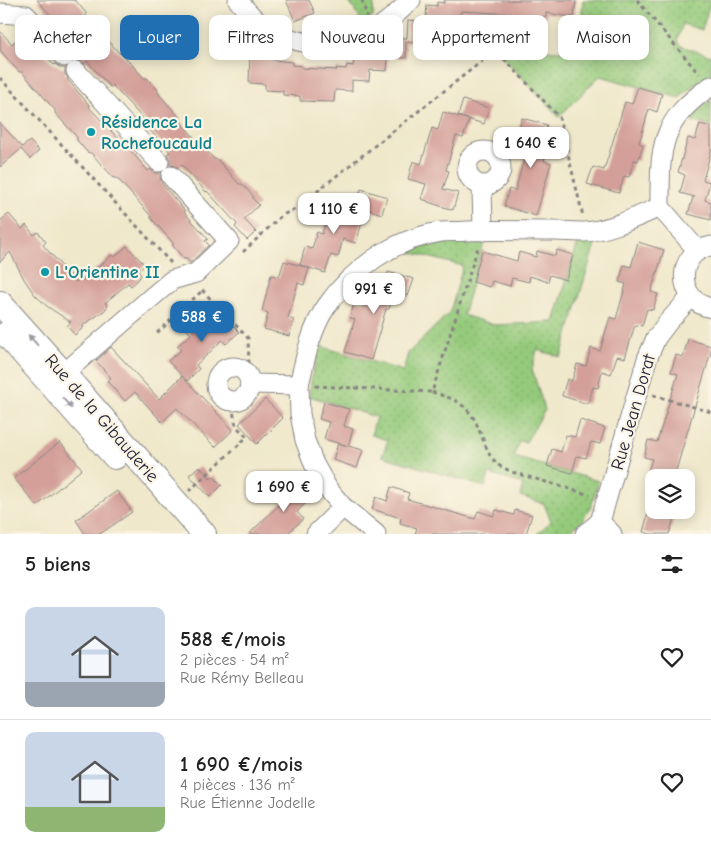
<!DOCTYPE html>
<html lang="fr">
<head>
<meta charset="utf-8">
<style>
  body { margin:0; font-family:"Comic Neue",sans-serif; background:#f2f2f2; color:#222; height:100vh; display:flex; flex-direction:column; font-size:19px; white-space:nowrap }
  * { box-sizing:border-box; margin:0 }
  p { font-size:16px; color:#767676 }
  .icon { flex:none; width:28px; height:28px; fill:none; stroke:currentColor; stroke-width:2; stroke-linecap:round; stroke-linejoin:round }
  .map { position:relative; height:534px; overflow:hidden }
  .panel { display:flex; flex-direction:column; background:#fff; flex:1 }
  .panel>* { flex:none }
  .banner { position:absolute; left:15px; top:15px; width:681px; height:45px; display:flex; gap:10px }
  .fabs { position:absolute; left:645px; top:469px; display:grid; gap:10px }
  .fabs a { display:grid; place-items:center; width:50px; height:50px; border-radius:10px; background:#fff; box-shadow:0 2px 12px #0003; font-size:25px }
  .price { position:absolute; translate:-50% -42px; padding:0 11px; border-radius:10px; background:#fff; color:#222; font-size:16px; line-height:32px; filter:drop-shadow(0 1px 2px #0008) }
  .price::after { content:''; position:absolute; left:50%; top:30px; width:15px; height:11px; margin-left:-8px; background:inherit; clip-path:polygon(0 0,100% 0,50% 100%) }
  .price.active { background:#1f6fb2; color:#fff }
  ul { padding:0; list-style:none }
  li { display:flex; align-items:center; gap:15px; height:125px; padding:0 25px }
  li+li { border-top:1px solid #e0e0e0 }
  li span { display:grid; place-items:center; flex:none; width:140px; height:100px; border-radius:10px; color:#555 }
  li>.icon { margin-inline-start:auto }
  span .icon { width:60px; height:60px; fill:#fffc; stroke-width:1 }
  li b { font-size:21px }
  h2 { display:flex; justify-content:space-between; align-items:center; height:60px; padding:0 25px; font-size:21px }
  .chip { padding:0 18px; border-radius:10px; background:#fff; box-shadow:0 2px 12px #0003; font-size:18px; line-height:45px }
  .chip.active { background:#1f6fb2; color:#fff }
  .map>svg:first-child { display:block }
  .grass { fill:url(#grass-dots); stroke:#5c765c }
  .building { fill:#d39f98 }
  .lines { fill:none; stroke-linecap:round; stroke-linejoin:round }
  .minor-casing { stroke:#888583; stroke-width:21 }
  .tertiary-casing { stroke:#888583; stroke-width:26 }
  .path { stroke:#888583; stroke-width:3; stroke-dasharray:4 4; stroke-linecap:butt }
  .minor { stroke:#fff; stroke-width:19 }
  .tertiary { stroke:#fff; stroke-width:24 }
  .oneway { fill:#9c9ca7 }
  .culture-dot { fill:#0f9aa8; stroke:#fcf5e5; stroke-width:2 }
  .labels { text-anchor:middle; stroke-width:4.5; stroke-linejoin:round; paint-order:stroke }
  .culture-label { font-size:18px; font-weight:bold; fill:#0d838f; stroke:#fcf5e5; text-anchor:start }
  .street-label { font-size:18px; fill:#22223b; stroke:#fcf5e5 }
</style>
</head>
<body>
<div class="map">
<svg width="711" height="534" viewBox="0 0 711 534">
  <defs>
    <pattern id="grass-dots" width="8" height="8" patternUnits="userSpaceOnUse" patternTransform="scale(1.25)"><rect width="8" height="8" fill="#95ca7c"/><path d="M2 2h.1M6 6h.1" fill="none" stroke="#80ad6c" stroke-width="1.8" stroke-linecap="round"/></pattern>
  </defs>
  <rect width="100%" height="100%" fill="#fcf5e5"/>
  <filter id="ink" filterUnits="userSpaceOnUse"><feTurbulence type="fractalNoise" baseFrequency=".02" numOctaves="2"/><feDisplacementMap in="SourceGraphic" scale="10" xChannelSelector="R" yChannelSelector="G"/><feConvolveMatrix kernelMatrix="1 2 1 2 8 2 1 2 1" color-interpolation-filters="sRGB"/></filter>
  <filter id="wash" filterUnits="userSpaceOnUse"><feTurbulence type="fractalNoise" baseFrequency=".0096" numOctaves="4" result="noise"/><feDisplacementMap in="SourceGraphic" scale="20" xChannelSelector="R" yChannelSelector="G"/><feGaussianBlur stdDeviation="1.12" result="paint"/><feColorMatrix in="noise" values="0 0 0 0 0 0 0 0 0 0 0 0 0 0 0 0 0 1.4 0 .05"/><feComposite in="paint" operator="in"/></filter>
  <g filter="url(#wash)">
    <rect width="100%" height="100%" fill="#efe8cb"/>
    <g class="grass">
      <path d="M348,0H374L373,17L362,22Z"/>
      <path d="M583,0H711L702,30L683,24L677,41L681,46L711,56V75L694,85L679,98L600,76L559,117L496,50L507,41L527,49L579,52Z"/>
      <path d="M711,100V126L688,120Z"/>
      <path d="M596,241L561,357L537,350L532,369L545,410L526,442L519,441L514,457L599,481L591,507L581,522L566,534H537L551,521L544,504L520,496L523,484L489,474L485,487L382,456L388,440L371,435L376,417L309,396L312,375L320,346L403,371L408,353L450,312L463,266L409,252L427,246L452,242L484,243L463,315L495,325L554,322L578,242Z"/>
    </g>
    <g id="blocks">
      <g class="building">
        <path d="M37,0H71L76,1L86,13V16L120,54H122L144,78H147L158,90V93L180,118V121L183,125L214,159L218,160L239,184H242L253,196V199L259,205L244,219L256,232L247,240L235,227L237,224L207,191L206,192L182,165L179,168L175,166L170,165V159L167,154L170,152L146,126L148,124L112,85L110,87L87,61L84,64L80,60H75V54L72,49L75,47L52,21L54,19Z"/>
        <path d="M286,0H309L315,13L295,21Z"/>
        <path d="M444,0H576L574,17L546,13V17L529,16L528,22L511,21L512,14L461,11L459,33L442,32V35L425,33L424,43L406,42V58L388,57L387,71L370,70L369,81L352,80V91L335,90L334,102L300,101V96L283,95V91L265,90V84L249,83L250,53L267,54V56H274V60L292,62V65L302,66V68L337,70L336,68L346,69L347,65L353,66L354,58H364V56H371L372,48L388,49V53L390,37L407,38L408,20L419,21V18H426L427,5L437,6V2L444,3Z"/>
        <path d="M0,31L12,44L22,34L28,41L30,39L54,65L55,64L61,68H65V74L68,78L67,79L90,106L89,107L124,145L125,144L148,171L150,169L155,173H160V178L162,183V184L185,211L184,212L208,239L205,241L209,245L190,263L187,259H184L173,246V243L151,218V216L117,178H114L91,153L87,152L77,140V137L55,113V110L22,72H19L0,50Z"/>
        <path d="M638,87L662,94L657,112L649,109L639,143L643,145L638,161L634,160L629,177L624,176L619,193L587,184L593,167L604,170L625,102L632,104Z"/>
        <path d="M463,100L489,108L484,124L458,116Z"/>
        <path d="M443,112L469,120L463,138L456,136L446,170L449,171L443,189L458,193L453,210L428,202V201L421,199L426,184L408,179L413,161L421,164L432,128L438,130Z"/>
        <path d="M522,118L547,125L543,142L549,144L544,161L551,163L536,216L504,206L509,189L515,191L525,156L519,154L525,136L517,134Z"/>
        <path d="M0,123L22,147L30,141L39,151L30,159L21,149L0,167Z"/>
        <path d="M700,124L711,127V151L703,180L710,182L705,200L711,202V220L688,214L693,197H695L680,193L685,175L678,172L688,138L695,140Z"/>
        <path d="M361,189L387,197L382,214L357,206Z"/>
        <path d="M333,199L366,209L356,243L343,239L338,257L331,255L325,273L300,265L305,247L312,249L317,232L322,234Z"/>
        <path d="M9,214L22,229L26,225L34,235L38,232L46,242L43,245L76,282L81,278L83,280L112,255L114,257L127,246L145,265L138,271L141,275L138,280L131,286L128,283L105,303L108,306L104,311L82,326L84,327L75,335L67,326L71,322L48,307L34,294L24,279L10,252L0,262V221Z"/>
        <path d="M638,242L664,250L651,292L658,294L653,310L647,309L642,326L635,325L625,358L617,356L611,374L602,371L598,388L593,387L588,404L562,396L567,379L572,381L577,364L586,366L591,348L600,351L610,317L616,319L626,284L619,282L624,265L631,267Z"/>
        <path d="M557,250L573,255L566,280L550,275L548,282L530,276L529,282L512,278L510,286L492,281L490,287L473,282L482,251L517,261L519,252L536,257L537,251L555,256Z"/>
        <path d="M284,261L309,268L304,285L298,283L288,318L294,320L289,336L264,329L268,313L262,311L271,275L279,277Z"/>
        <path d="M388,272L414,279L408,296L385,290L394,293L389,309H386L371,360L345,352L355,319L350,318L355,300L364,303L369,286L383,290Z"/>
        <path d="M216,310L219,314L220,313L239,332L226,344L222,340L209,353L196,365L199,369L187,381L168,361L181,350L177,346L191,334L186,329L199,317L204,321Z"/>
        <path d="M688,339L711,346V352L682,450L674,478H646L652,459L644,457L648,440L657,442L678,374L671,372L676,355L683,357Z"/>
        <path d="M111,347L159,399L182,376L233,430L215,447L177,408L162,422L135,392L125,401L107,381L111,378L96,361Z"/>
        <path d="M265,399L283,418L257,444L239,424Z"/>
        <path d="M324,402L349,409L344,426L353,429L348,446L324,439L329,422L319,419Z"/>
        <path d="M580,420L605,428L600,444L591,442L586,458L577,456L572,473L547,466L552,449L561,452L566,435L575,437Z"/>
        <path d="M60,442L82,469L37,506L14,478Z"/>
        <path d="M338,443L363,450L357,468L333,460Z"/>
        <path d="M199,466L211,479L213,476L222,485L210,497L189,475Z"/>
        <path d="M292,480L310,499L297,512L303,519L287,534H249L285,499L279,493Z"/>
        <path d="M391,487L409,493L407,499L475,519L478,511L494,516L496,510L514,515L515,510L532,515L526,534H415L417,528L400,523L401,518L372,509L376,497L387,501Z"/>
        <path d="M117,491L132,512L100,534H85L76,520Z"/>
        <path d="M649,510H677L669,534H651L643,532Z"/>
      </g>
    </g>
  </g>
  <g filter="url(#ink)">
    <use href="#blocks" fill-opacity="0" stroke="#888583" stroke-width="1"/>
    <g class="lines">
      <g class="minor-casing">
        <g id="minor">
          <path d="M238,0C246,10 254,21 265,27C297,47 339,50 372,32C387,23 399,12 411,0"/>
          <path d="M0,13L26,15L64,57"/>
          <path d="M76,71L159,162"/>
          <circle cx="484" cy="168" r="17"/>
          <path d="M482,186L483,231"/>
          <path d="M711,246C675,252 676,301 711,308"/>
          <path d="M698,251L660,207C660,148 659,122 711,86"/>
          <circle cx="233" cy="384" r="17"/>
          <path d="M54,382L153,296L172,280L196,273L229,241L171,176"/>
          <path d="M250,384L299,385C305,359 311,329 326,307C352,269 394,239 441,232C449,231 458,232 467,231C496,230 525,231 554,231C564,231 575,232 584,232C611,230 636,217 660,207"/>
          <path d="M299,385L300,414L305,440L314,464L328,489L343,507"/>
          <path d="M316,534L343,507L376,534"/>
          <path d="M585,534L600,522"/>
          <path d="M612,534L600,522L647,359L656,338L668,322L691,297"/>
        </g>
      </g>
      <g class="tertiary-casing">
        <g id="tertiary">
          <path d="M0,303L63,373L204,534"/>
          <path d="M6,334L115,457"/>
        </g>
      </g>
      <g class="path">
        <path d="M362,0L367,17"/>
        <path d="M637,0L699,74"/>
        <path d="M0,78L171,263"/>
        <path d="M243,252L282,215L292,211L496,50L559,117L583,216"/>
        <path d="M202,290L248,338L249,363L247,369"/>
        <path d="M157,333L204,289"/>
        <path d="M315,386L432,392L478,247"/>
        <path d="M432,392L453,399L466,408L475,420L489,454L498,465L512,472L590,495"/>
        <path d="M653,395L711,412"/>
        <path d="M189,491L247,437L236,426L231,401"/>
      </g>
      <use href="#minor" class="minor"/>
      <use href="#tertiary" class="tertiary"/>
    </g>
    <defs><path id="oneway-solid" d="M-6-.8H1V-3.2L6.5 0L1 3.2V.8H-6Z" transform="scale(1.25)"/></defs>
    <g class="oneway">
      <use href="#oneway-solid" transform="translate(33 340) rotate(-132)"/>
      <use href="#oneway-solid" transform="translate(67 403) rotate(49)"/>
    </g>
  </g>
  <g class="culture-dot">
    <circle cx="91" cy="132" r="5"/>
    <circle cx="45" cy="272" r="5"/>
  </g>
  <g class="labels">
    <g class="culture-label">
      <text x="101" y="128">Résidence La<tspan x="101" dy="21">Rochefoucauld</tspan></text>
      <text x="55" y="278">L'Orientine II</text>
    </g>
    <g class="street-label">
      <text transform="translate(633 412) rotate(-74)" y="6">Rue Jean Dorat</text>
      <text transform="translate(102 418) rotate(49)" y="6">Rue de la Gibauderie</text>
    </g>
  </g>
</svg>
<div class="fabs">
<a><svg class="icon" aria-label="layers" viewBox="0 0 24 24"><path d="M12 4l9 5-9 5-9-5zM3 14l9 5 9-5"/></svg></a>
</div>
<b class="price" style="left:531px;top:169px">1 640 €</b>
<b class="price" style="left:334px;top:235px">1 110 €</b>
<b class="price" style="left:374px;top:315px">991 €</b>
<b class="price active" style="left:202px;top:343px">588 €</b>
<b class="price" style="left:284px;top:513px">1 690 €</b>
<div class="banner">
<a class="chip">Acheter</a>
<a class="chip active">Louer</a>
<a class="chip">Filtres</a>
<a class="chip">Nouveau</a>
<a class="chip">Appartement</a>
<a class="chip">Maison</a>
</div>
</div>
<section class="panel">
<h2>5 biens<svg class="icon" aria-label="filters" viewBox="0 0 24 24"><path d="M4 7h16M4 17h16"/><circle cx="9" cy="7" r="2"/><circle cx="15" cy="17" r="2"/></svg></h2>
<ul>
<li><span style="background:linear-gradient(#c9d6e8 75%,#9aa5b1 0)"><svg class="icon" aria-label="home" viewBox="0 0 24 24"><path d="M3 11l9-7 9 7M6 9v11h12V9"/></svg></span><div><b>588 €/mois</b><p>2 pièces · 54 m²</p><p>Rue Rémy Belleau</p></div><svg class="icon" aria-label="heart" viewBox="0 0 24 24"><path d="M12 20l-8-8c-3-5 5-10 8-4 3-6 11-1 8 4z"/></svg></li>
<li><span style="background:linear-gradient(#c9d6e8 75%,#8fb573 0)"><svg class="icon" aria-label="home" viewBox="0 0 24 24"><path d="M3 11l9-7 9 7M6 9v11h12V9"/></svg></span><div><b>1 690 €/mois</b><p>4 pièces · 136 m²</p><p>Rue Étienne Jodelle</p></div><svg class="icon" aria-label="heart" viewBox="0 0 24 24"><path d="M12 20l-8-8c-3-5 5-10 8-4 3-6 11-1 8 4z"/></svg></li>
</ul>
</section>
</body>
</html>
